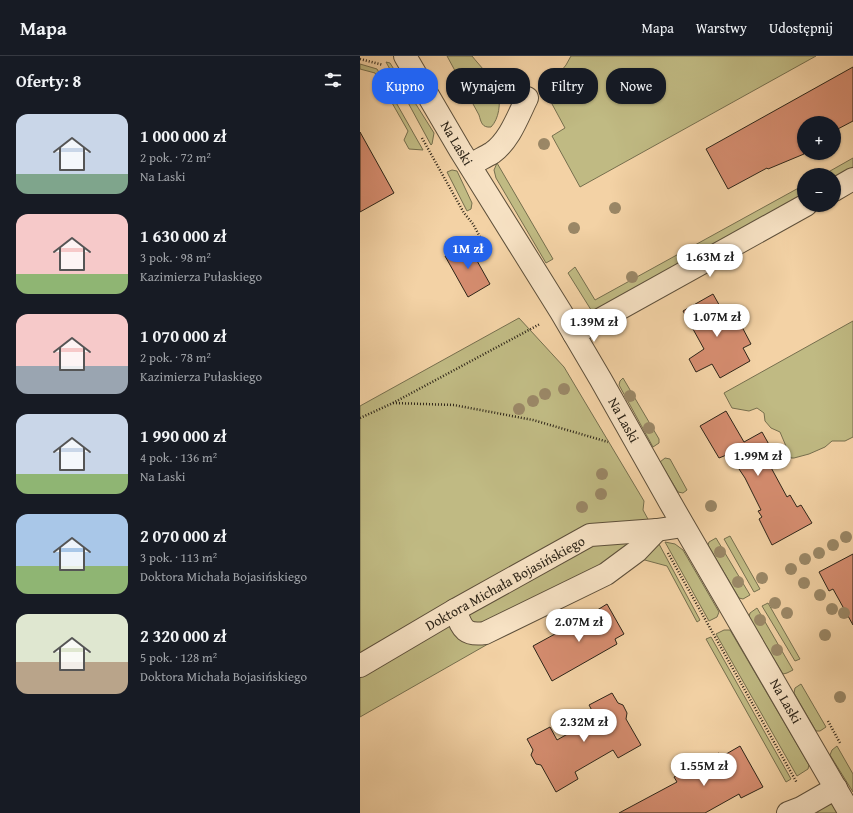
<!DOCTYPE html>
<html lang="pl">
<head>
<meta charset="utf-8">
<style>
  body { margin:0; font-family:"Gentium Book Plus",serif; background:#242831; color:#f1f3f6; height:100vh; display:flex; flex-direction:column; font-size:15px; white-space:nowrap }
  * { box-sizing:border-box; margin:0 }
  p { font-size:13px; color:#9ea1a6 }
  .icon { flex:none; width:22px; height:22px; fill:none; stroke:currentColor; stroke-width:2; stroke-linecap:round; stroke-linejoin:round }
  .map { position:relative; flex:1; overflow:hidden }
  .panel { display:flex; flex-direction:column; background:#171b24; width:360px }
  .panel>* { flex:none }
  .banner { position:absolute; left:12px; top:12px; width:380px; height:36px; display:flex; gap:8px }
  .buttons { position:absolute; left:437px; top:60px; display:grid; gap:8px }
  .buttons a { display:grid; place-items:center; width:44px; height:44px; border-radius:50%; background:#171b24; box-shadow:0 1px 3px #0004; font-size:20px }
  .price { position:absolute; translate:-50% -34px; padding:0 9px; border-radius:14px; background:#fff; color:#222; font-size:13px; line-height:26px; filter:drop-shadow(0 1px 2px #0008) }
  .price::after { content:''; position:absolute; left:50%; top:24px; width:12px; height:9px; margin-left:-6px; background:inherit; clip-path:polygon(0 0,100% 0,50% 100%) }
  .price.on { background:#2563eb; color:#fff }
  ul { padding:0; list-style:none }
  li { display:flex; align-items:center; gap:12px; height:100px; padding:0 16px }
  li span { display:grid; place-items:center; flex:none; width:112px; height:80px; border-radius:12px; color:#555 }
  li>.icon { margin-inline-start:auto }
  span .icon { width:48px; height:48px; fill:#fffc; stroke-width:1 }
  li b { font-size:17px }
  h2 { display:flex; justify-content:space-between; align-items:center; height:48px; padding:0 16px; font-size:17px }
  .pill { padding:0 14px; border-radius:16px; background:#171b24; box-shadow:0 1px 3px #0004; font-size:14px; line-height:36px }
  .pill.on { background:#2563eb; color:#fff }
  header { display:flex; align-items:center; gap:24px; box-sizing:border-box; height:56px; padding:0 20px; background:#171b24; border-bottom:1px solid #363941 }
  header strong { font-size:19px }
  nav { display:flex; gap:22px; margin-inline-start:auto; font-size:14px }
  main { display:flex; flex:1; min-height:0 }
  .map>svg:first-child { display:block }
  .green { fill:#c0ba83; stroke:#766f4e }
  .building { fill:#d68d70; stroke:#2c2418 }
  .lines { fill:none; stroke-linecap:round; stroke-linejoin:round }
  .minor-casing { stroke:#5e503b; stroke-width:24 }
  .path { stroke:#2c2418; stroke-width:2.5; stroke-dasharray:1 2; stroke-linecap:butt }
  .minor { stroke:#f7e2c4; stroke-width:22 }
  .tree { fill:#9a8766 }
  .labels { text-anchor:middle; stroke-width:3; stroke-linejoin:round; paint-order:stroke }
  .street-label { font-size:14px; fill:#2c2418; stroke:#f7e2c4 }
</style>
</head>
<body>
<header>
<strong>Mapa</strong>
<nav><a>Mapa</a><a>Warstwy</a><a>Udostępnij</a></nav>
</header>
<main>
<section class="panel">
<h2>Oferty: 8<svg class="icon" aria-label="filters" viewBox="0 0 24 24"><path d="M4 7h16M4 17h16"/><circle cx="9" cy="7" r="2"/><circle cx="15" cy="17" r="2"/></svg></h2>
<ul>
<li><span style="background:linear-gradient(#c9d6e8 75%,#7fa58c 0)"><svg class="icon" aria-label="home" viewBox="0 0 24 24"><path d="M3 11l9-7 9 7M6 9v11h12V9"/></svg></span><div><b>1 000 000 zł</b><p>2 pok. · 72 m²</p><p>Na Laski</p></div></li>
<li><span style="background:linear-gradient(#f6c9c9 75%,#8fb573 0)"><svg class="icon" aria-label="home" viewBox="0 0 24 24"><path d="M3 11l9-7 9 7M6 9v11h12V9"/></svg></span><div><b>1 630 000 zł</b><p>3 pok. · 98 m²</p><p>Kazimierza Pułaskiego</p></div></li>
<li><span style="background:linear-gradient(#f6c9c9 65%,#9aa5b1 0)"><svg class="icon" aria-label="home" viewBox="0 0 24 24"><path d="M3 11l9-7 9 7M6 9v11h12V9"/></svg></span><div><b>1 070 000 zł</b><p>2 pok. · 78 m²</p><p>Kazimierza Pułaskiego</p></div></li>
<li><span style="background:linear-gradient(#c9d6e8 75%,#8fb573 0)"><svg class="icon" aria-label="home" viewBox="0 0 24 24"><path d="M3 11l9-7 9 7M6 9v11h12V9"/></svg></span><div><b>1 990 000 zł</b><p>4 pok. · 136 m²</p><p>Na Laski</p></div></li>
<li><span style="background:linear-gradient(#a9c7e8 65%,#8fb573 0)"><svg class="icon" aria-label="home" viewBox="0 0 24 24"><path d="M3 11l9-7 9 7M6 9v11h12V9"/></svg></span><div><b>2 070 000 zł</b><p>3 pok. · 113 m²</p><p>Doktora Michała Bojasińskiego</p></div></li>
<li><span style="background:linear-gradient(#dfe7d0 60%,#b9a48a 0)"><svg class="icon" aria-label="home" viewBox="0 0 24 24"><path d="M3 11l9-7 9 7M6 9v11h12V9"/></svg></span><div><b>2 320 000 zł</b><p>5 pok. · 128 m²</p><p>Doktora Michała Bojasińskiego</p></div></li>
</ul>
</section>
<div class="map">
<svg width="493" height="757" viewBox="0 0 493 757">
  <rect width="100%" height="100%" fill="#f3d2a5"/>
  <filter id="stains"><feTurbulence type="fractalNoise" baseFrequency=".005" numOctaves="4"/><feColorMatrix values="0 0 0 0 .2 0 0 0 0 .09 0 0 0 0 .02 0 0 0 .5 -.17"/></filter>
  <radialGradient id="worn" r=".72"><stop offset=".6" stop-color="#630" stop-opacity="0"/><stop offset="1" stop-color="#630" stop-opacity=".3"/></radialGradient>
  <g class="green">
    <path d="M87,0H112C119,9 136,26 138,36C141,47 139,63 131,71C122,72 121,66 119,59Z"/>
    <path d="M211,0H456L220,131L192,80L205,72L185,35L206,9Z"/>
    <path d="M26,6L30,7L74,77L72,88L71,89Z"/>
    <path d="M0,8L17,13L63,94L49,93L44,84L48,75L15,17L0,13Z"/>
    <path d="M493,102V111L474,122V119H463Z"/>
    <path d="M137,107L193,203L186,207L136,122L134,114Z"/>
    <path d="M92,114L97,115L112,147L111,153L107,155L87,116Z"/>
    <path d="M444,129V139L233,257L208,217L215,211L235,244Z"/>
    <path d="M159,262L204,311L284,445L283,454L289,465L240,468L0,605V350Z"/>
    <path d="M493,265V381L485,385H472L465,391L449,398L434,402H431L420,376L411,372L405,365L404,357L397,352L389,355L372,352L364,337Z"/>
    <path d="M263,322L299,383V387L293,391L259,329L260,325Z"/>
    <path d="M305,402L310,403L327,434L323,437L318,436L300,406Z"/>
    <path d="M370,480L400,533L394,536L364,483Z"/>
    <path d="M356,482L390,539L383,543L379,542L348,489L349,486Z"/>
    <path d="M237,485L277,487L264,499L131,565L109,568L108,554Z"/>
    <path d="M305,486L315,488L323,494L359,556L357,561L349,565Z"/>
    <path d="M293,487L299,488L340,564L337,566L307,510L281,503Z"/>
    <path d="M408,547L440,603L435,605L402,550Z"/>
    <path d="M397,552L433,614L427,617L423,618L389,561L390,557Z"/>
    <path d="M89,564L116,584H135L0,661V615Z"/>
    <path d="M364,574H370L449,709L448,713L437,720L356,578Z"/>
    <path d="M351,581L431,723L426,726L346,583Z"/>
    <path d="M441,628L466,671L460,675H456L434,637L435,632Z"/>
    <path d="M477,690L493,718V736L470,699L472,694Z"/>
    <path d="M472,747L477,757H458L455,752Z"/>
  </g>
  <g class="building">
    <path d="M493,11V65L474,75V67H444V98L408,113L407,112L368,133L346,93Z"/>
    <path d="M0,76L34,137L0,156Z"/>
    <path d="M107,187L130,228L108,241L85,200Z"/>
    <path d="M353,238L366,261L370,258L377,272L381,269L391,288L383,292L390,305L360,322L352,308L336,316L329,303L344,293L323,255Z"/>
    <path d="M366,355L384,386L402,376L416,401L408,406L427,441L430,439L437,451L441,449L452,467L412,489L399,463L402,461L398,455L401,454L385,422L369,398L359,402L340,370Z"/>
    <path d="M493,498V569L473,533L469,535L459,516Z"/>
    <path d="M247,548L264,578L255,583L257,588L192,625L173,590L195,578L221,565V564Z"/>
    <path d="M252,637L258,647L263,649L267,657L266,663L281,689L258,702L253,694L215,716L218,723L196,736L181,709L176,708L171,699L173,694L167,683L190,671L197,684L236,662L229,649Z"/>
    <path d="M380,690L403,731L381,742L379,738L345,757H259L317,726L314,721L359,697L361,701Z"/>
  </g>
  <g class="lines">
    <g class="minor-casing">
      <g id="minor">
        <path d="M45,0L100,94L201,256L241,324L311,448L490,757"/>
        <path d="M110,109C117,105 125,101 132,97C150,84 158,60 167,42"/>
        <path d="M474,134L493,123"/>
        <path d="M214,278L446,149"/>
        <path d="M95,554C102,571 103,580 125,577L246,518L277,495L297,474"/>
        <path d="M0,610L95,554L230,479L297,474L323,470"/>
        <path d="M428,757L441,752L476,732"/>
      </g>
    </g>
    <g class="path">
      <path d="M0,3L23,9"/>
      <path d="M62,82L104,157L113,168L120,181"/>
      <path d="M33,347L94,349L173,364L248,386"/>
      <path d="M0,362L33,347L180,268"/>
      <path d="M308,497L437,727"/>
      <path d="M468,665L480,687"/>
    </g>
    <use href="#minor" class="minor"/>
  </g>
  <g class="tree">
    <circle cx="116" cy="20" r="6"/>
    <circle cx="184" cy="88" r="6"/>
    <circle cx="255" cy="152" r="6"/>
    <circle cx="214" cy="172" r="6"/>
    <circle cx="272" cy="221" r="6"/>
    <circle cx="204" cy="333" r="6"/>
    <circle cx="185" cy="338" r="6"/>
    <circle cx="270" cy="340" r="6"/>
    <circle cx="173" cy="345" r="6"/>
    <circle cx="159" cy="353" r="6"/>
    <circle cx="289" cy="372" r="6"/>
    <circle cx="242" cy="418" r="6"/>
    <circle cx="241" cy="438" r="6"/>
    <circle cx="351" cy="450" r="6"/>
    <circle cx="222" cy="451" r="6"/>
    <circle cx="486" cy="481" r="6"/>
    <circle cx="473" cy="489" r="6"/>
    <circle cx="360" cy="496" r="6"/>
    <circle cx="459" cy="497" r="6"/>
    <circle cx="445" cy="503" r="6"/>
    <circle cx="431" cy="513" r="6"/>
    <circle cx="402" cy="522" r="6"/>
    <circle cx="378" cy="526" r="6"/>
    <circle cx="444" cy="527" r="6"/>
    <circle cx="460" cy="539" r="6"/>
    <circle cx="415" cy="547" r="6"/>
    <circle cx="472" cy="553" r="6"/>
    <circle cx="427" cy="557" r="6"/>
    <circle cx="484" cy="557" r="6"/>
    <circle cx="400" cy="564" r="6"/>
    <circle cx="465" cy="579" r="6"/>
    <circle cx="417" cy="594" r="6"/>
    <circle cx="480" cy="641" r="6"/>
  </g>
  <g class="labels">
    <g class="street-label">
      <text transform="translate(97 87) rotate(59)" y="5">Na Laski</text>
      <text transform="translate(264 364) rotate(61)" y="5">Na Laski</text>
      <text transform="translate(145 527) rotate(-29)" y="5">Doktora Michała Bojasińskiego</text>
      <text transform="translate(426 645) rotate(60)" y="5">Na Laski</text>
    </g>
  </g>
  <rect width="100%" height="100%" filter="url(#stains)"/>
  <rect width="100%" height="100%" fill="url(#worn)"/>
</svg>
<div class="buttons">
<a>+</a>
<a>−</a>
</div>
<b class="price on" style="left:108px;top:214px">1M zł</b>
<b class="price" style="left:350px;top:222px">1.63M zł</b>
<b class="price" style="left:357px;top:282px">1.07M zł</b>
<b class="price" style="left:234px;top:287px">1.39M zł</b>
<b class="price" style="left:398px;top:421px">1.99M zł</b>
<b class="price" style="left:219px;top:587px">2.07M zł</b>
<b class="price" style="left:224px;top:687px">2.32M zł</b>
<b class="price" style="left:344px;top:731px">1.55M zł</b>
<div class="banner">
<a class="pill on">Kupno</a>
<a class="pill">Wynajem</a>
<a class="pill">Filtry</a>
<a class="pill">Nowe</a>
</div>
</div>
</main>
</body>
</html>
